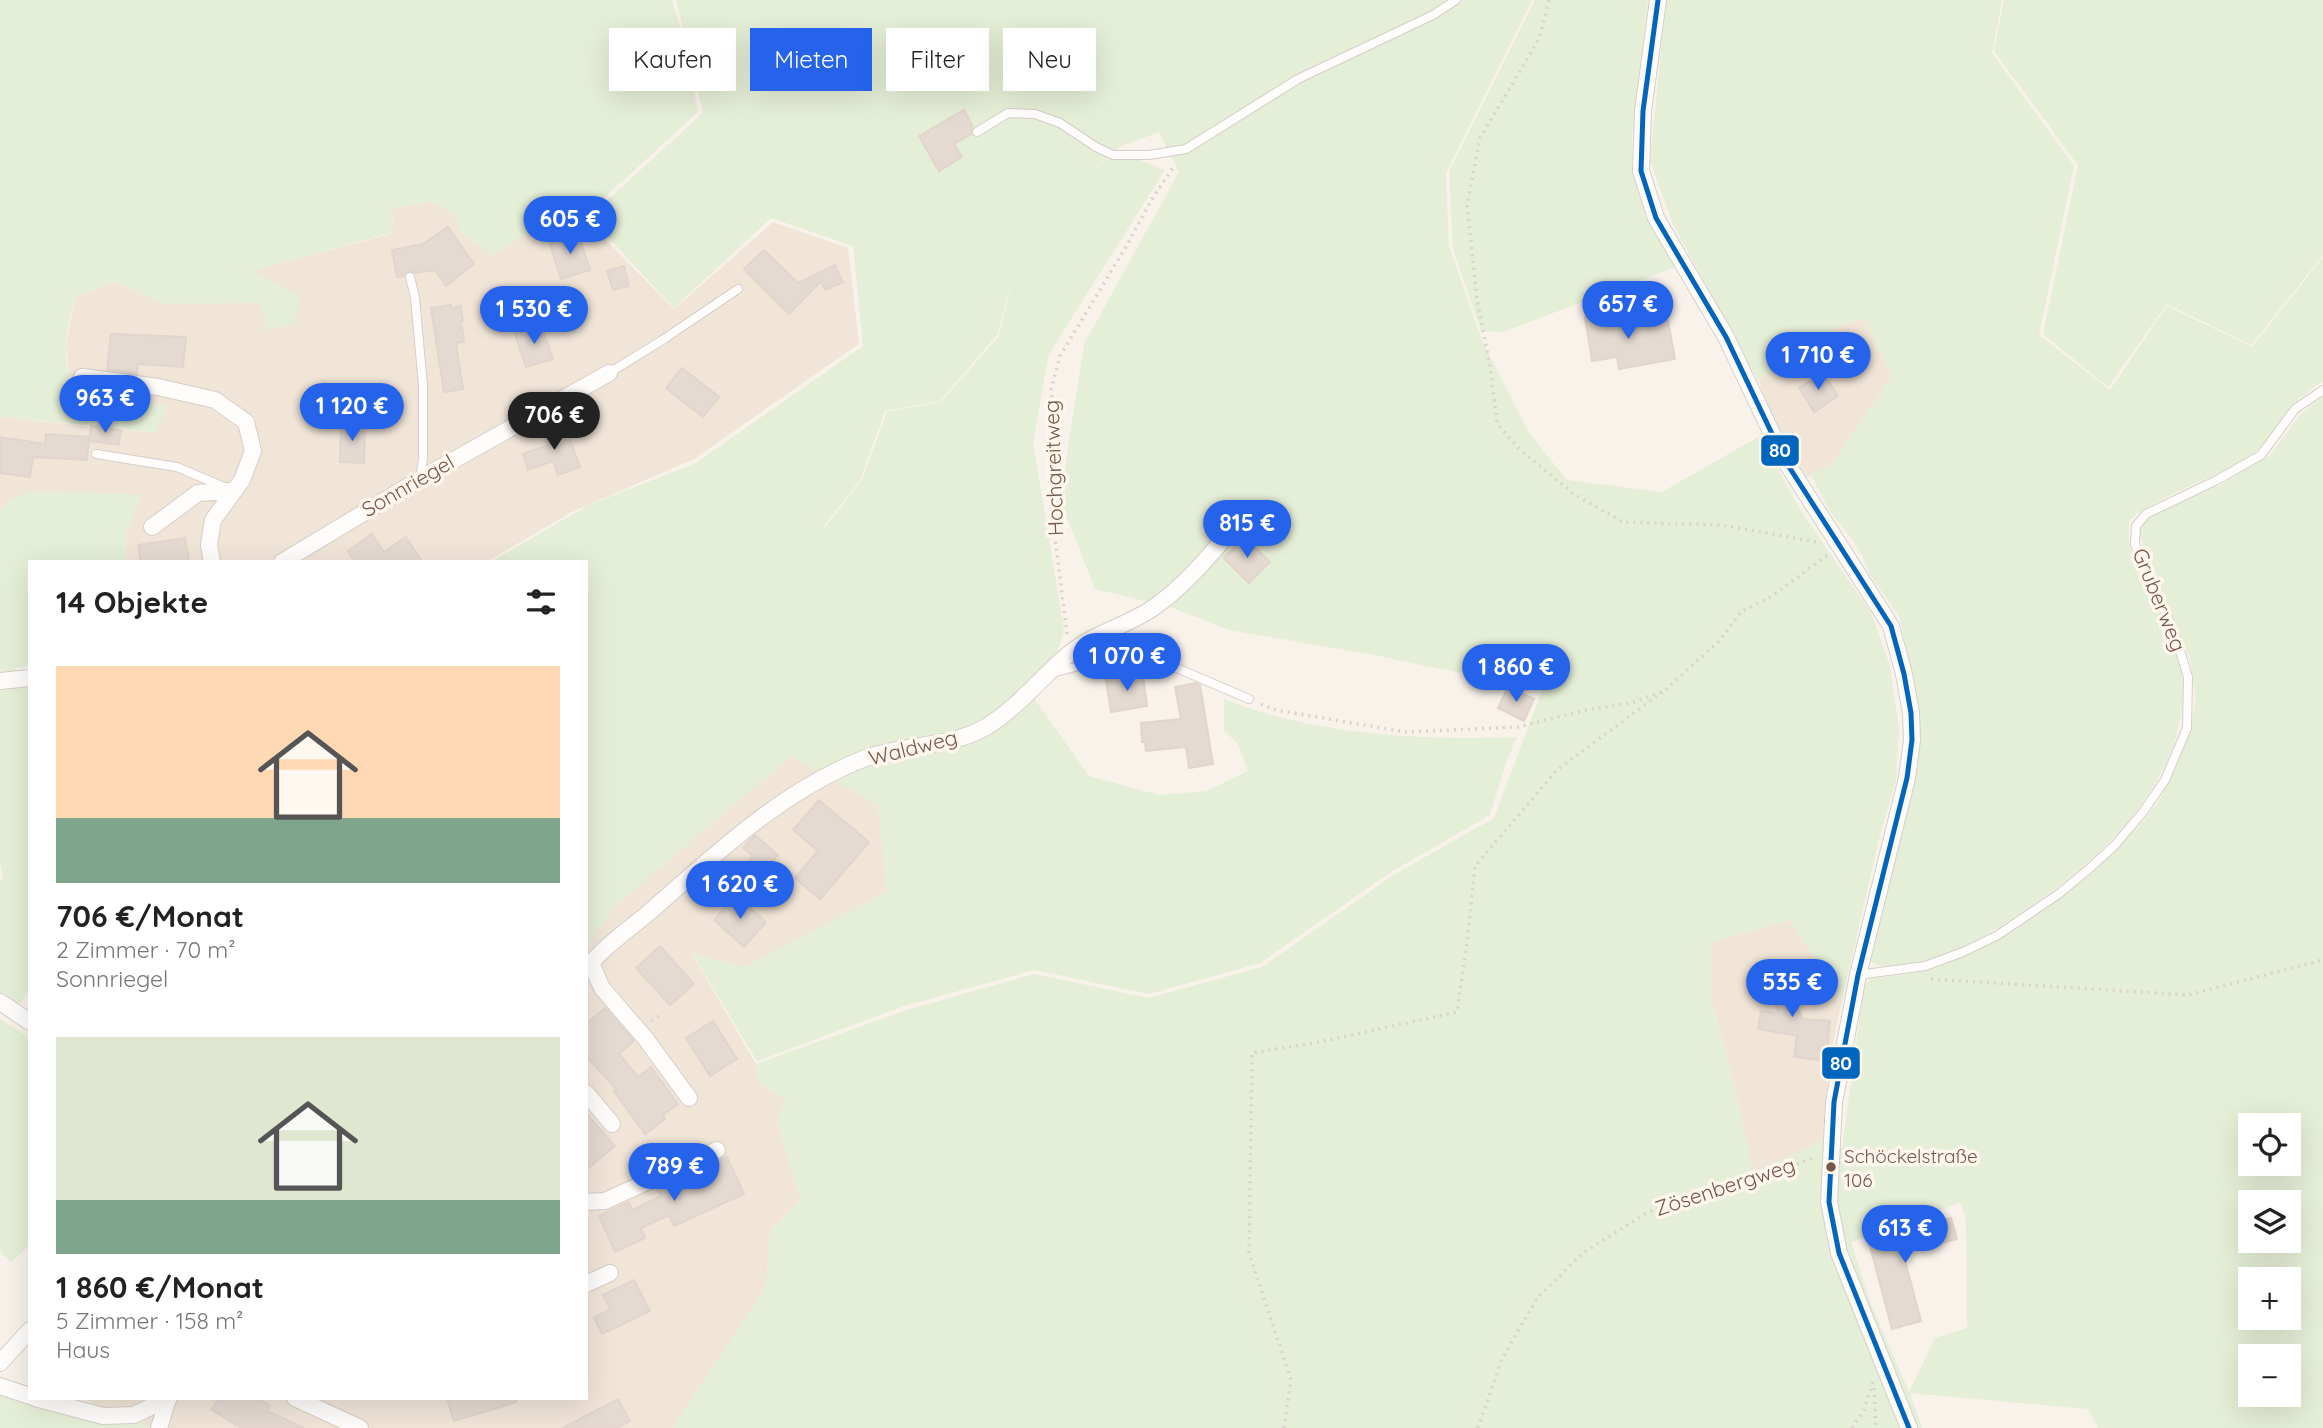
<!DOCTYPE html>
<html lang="de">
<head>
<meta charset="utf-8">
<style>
  body { margin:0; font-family:Quicksand,sans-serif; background:#f2f2f2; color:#222; height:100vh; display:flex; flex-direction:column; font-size:26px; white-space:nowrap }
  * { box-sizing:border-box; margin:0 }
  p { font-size:23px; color:#767676 }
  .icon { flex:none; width:38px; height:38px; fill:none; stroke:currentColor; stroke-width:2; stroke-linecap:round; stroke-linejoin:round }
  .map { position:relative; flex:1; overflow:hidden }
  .side { position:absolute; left:28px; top:560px; width:560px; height:840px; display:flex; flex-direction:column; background:#fff; border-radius:0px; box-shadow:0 7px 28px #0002 }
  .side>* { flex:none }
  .banner { position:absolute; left:609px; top:28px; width:665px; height:63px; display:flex; gap:14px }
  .buttons { position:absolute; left:2238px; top:1113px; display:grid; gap:14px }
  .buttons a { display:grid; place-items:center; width:63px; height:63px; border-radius:0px; background:#fff; box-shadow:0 7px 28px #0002; font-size:35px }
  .price { position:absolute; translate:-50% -60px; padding:0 16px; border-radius:24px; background:#2563eb; color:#fff; font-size:23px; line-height:46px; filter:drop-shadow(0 2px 4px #0008) }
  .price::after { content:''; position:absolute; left:50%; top:42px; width:21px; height:16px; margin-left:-10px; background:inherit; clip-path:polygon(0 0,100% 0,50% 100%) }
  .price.current { background:#222; color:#fff }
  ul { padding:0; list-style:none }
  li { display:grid; align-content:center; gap:14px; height:371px; padding:0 28px }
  li span { display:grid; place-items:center; height:217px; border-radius:0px; color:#555 }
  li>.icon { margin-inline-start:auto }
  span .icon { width:126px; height:126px; fill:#fffc; stroke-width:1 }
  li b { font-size:30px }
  h2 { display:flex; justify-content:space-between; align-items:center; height:84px; padding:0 28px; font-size:30px }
  .tag { padding:0 24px; border-radius:0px; background:#fff; box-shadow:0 7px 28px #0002; font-size:24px; line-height:63px }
  .tag.current { background:#2563eb; color:#fff }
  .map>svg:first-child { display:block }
  .residential { fill:#f1e5d8 }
  .green { fill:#e5eed6; fill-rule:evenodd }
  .building { fill:#e4dad2; stroke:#e1d5cd; stroke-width:2 }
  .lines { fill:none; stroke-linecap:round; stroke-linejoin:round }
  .service-casing { stroke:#d6cec8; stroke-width:10 }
  .minor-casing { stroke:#d6cec8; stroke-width:18 }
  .path { stroke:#dad2ce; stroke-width:3.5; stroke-dasharray:2 5; stroke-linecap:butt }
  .service { stroke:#fefdfc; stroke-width:8 }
  .minor { stroke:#fefdfc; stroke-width:16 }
  .bus-1-casing { stroke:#fff7ed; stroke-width:10 }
  .bus-1 { stroke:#0065bd; stroke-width:5 }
  .bus-dot { fill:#76584a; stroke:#fff7ed; stroke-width:2.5 }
  .labels { text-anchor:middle; stroke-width:7; stroke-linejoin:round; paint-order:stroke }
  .bus-label { font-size:19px; fill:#76584a; stroke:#fff7ed; text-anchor:start }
  .street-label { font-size:21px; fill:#76584a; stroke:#fff7ed }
  .line-badge { stroke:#fff7ed; stroke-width:2.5 }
  .badge-label { font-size:19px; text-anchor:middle; font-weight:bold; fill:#fff }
</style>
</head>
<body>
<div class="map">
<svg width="2323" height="1428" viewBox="0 0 2323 1428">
  <rect width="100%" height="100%" fill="#f8f2eb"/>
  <g class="residential">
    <path d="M432,201L455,216L462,233L492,255L546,223L583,217L674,309L773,222L848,248L859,344L694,459L572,512L486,562H290L286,552L273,562H126L125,534L142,495L10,499L0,511V417L153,433L169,406L84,392L69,375L66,344L75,297L116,282L164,304L261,303L292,325L252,271L393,233L392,208Z"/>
    <path d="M1863,319L1892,376L1833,463L1804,479L1786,451L1758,380L1843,324Z"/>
    <path d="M792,756L878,805L887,892L744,968L692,954L756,1064L758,1081L786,1101L777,1120L800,1200L770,1231L766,1288L677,1421L674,1428H149L88,1401L77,1398H586V946L616,905Z"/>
    <path d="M1790,920L1842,1000L1829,1062L1823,1141L1753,1173L1735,1089L1711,998V942Z"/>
  </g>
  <g class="green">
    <path d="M0,0H672L680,26L698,112L583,217L546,223L492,255L462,233L455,216L432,201L392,208L393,232L253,271L301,297L293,325L264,330L261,303L164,304L117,282L75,296C68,325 55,369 82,390C90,396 155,403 169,406L154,433L108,427L0,417Z"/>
    <path d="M676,0H1532L1446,173L1449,246L1482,341L1529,433L1567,480L1662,492L1760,436L1801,511L1871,613L1890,666L1899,729L1896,781L1880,835L1842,1000L1790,920L1711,942V999L1735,1089L1753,1172L1823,1141L1842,1148L1864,987L1870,979L1912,973L1963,956L1991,942L2045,909L2087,877L2142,823L2161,798L2188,737L2196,700L2190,660L2139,534L2144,522L2155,514L2220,485L2270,455L2301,414L2323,396V1428H2098L2088,1409L1910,1393L1922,1428H674L677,1421L766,1288L770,1231L800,1200L777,1120L786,1101L758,1081L756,1064L904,1011L1034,974L1149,998L1262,967L1392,876L1494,818L1542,690L1369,654L1229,630L1170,607L1095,589L1060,500L1084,344L1179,172L1159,132L1119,147L1092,172L1108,159H1137L1165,170L1049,354L1033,442L1064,630L1057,653L1037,679L979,725L819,772L792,756L616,905L586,946V562H490L589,505L696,463L863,346L853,246L771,218L674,308L589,217L703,113ZM1012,281L999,336L941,402L887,412L862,480L827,525L821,530L860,480L885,411L940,401L997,335ZM2250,1125H2289V1164H2250ZM1960,1202L1966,1219L1967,1328L1935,1338L1909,1392L1869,1299L1851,1242L1882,1233ZM2250,1202H2289V1241H2250ZM2250,1279H2289V1318H2250ZM2250,1356H2289V1395H2250Z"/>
    <path d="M1535,0H1648L1632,133V172L1647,219L1675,267L1503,332L1481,331L1453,249L1449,171Z"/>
    <path d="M1666,0H2002L1992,53L2074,166L2039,335L2110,390L2167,306L2252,347L2323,257V382L2318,384C2307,393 2294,402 2286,413C2274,429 2269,442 2252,454C2213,481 2168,490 2129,520C2129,528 2128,539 2130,547C2142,583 2168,616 2178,654C2209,776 2082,879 1989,933C1964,948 1895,979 1869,961L1916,695L1900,618L1869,573L1862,555L1849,535L1830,512L1811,475L1833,463L1892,376L1863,319L1843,324L1758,380L1674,226L1650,161Z"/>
    <path d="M2004,0H2323V255L2251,345L2167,304L2108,387L2043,334L2078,165L1994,51Z"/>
    <path d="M31,491L142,494L125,534L126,562H30V666L15,668L16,681L30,680V990L20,1003H12L0,995V880L3,878L0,863V511L10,499Z"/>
    <path d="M1033,697L1089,776L1159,795L1207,791L1248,771L1238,744L1224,731V699C1313,735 1422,741 1517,737L1506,763L1490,815L1391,872L1260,963L1149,994L1034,970L904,1006L757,1061L692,953L744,967L887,892L878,805L830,778L881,757L924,747Z"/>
    <path d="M0,1019L30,1038V1245L11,1262L0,1252Z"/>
    <path d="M0,1395L73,1417L106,1425L134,1421L149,1428H0Z"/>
  </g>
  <g class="building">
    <path d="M964,110L973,127L971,134L954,144L962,157L939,171L919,136Z"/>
    <path d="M448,227L474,264L446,286L435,270L415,273L409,271L404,276L397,277L392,250L423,244Z"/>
    <path d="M578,232L590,270L561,279L549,241Z"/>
    <path d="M764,250L798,283L835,265L843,282L825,290L821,281L789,314L744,269Z"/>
    <path d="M624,266L629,286L613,290L607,271Z"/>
    <path d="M451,305V308L461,306L463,321H461L464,342L456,343L463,389L444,392L431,308Z"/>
    <path d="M1621,311L1624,329L1668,321L1675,359L1619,369L1617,357L1592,361L1585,317Z"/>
    <path d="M541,325L553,359L526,367L515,334Z"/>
    <path d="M111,334L186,337L183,367L138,364L137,374L107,370Z"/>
    <path d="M1837,341L1851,359L1832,373L1818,354Z"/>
    <path d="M682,368L719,397L703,417L666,388Z"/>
    <path d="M1823,373L1838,396L1814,412L1799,388Z"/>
    <path d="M341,423L365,424L364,463L340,462Z"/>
    <path d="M564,424L580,467L558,475L553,461L528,470L523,454L548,445L543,431Z"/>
    <path d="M91,426L121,430L119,445L89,441Z"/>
    <path d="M46,434L89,437L87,460L33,457L30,477L0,473V437L45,444Z"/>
    <path d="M372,534L384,552L406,537L422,562H355L348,551Z"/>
    <path d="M1244,537L1270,562L1249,583L1224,558Z"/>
    <path d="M185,538L189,562H141L138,545Z"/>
    <path d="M1143,675L1147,706L1111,712L1106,680Z"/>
    <path d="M1196,683L1200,685L1213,764L1189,768L1186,747L1146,751L1145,742H1142L1141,723L1181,719L1175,687Z"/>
    <path d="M1508,687L1534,699L1524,721L1498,708Z"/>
    <path d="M819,800L869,842L820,899L795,878L818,851L793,830Z"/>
    <path d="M755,835L778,855L755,881L741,870L753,856L743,848Z"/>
    <path d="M736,896L766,922L744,947L714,920Z"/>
    <path d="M660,946L694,984L670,1005L636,968Z"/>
    <path d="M1769,961L1803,1019L1830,1021L1826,1061L1794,1057L1797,1036L1758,1029L1761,1011L1780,1014L1753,970Z"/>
    <path d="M605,1008L634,1041L619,1054L638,1077L651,1067L678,1104L663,1115L665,1119L645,1134L614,1091L617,1090L586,1056V1024Z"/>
    <path d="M713,1021L737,1059L710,1076L686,1038Z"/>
    <path d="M586,1113L615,1146L586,1170Z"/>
    <path d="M727,1157L744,1194L674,1226L669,1215L641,1228L645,1238L615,1252L599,1216L629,1202L632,1210L661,1196L657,1189Z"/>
    <path d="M1925,1217L1927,1224L1951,1218L1957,1239L1903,1253L1921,1321L1892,1329L1868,1239L1908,1229L1907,1221Z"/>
    <path d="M634,1280L650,1311L602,1334L594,1318L610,1309L603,1295Z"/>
    <path d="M219,1398H257L270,1406L267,1411L304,1428H241L212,1410Z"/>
    <path d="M447,1398H516V1402L454,1421Z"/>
    <path d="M618,1399L630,1421L617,1428H563Z"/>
  </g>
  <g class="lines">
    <g class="service-casing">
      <g id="service">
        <path d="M977,132L1008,113L1035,114L1060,123L1096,147L1113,155H1149L1186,149L1298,79L1433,15L1456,0"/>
        <path d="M410,277L415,298L423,385V458L420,479"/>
        <path d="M609,373L664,339L738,289"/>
        <path d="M96,454L177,467L224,487"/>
        <path d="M1052,673L1079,666L1102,654L1118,651L1172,666L1249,699"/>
        <path d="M1858,975L1925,966L1963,952L1998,935L2060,893L2090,868L2115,845L2143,812L2165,780L2187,728L2188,677L2174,631L2135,544L2136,526L2146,514L2217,480L2261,455L2295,409L2323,390"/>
      </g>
    </g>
    <g class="minor-casing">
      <g id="minor">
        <path d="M1658,0L1643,111L1641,171L1656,218L1726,337L1784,459L1891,626L1904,674L1911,713L1912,740L1907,778L1858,975L1834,1102L1829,1202L1839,1253L1909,1428"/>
        <path d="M82,377L158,387L215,400L246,422L253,451L242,480L213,520L209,545L212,562"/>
        <path d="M152,527L198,493L233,491"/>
        <path d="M282,562L420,479L609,373"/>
        <path d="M0,681L30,678"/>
        <path d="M591,963L602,988L645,1038L689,1098"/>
        <path d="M586,969C604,946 631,928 653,909C718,852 782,791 863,759C902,744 950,748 986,727C1019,707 1041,677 1069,654C1094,633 1127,626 1153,608C1185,586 1210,555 1235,526"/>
        <path d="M0,1002L30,1022"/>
        <path d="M586,1093L612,1124"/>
        <path d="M586,1202L605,1201L717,1150"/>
        <path d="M586,1284L610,1273"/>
        <path d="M0,1363L30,1330"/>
        <path d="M0,1386L30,1396"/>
        <path d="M35,1398L103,1416L134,1415L169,1398"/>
        <path d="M295,1398L360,1428"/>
        <path d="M159,1428L168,1399"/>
      </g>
    </g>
    <g class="path">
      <path d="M1549,0L1539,39L1480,138L1467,205L1477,299L1490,366L1497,423L1518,448L1575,495L1623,522L1722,525L1817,542"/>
      <path d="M1067,634L1055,537L1058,455L1051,390L1060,356L1127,245L1152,199L1175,165"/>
      <path d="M1261,704L1276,710L1405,732L1518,727L1586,710L1631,703L1664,691L1719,641L1742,611L1771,597L1827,555"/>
      <path d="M1931,979L2188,995L2323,960"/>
      <path d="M651,1021L659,1016"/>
      <path d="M1874,1388L1876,1428"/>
      <path d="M1284,1428L1291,1380L1249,1253L1252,1053L1319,1042L1457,1012L1467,943L1475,866L1558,769L1664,691"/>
      <path d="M1478,1428L1502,1359L1537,1298L1583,1253L1648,1212L1702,1193L1778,1172L1815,1157"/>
      <path d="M1852,1428L1864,1410L1873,1382"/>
    </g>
    <use href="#service" class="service"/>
    <use href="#minor" class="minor"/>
    <g class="bus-1-casing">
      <path id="bus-1" d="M1658,0L1643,111L1641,171L1656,218L1726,337L1784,459L1891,626L1904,674L1911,713L1912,740L1907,778L1858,975L1834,1102L1829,1202L1839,1253L1909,1428"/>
    </g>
    <use href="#bus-1" class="bus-1"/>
  </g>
  <circle class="bus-dot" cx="1831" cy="1167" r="6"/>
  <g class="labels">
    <g class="bus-label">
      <text x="1844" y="1163">Schöckelstraße<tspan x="1844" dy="24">106</tspan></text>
    </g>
    <g class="street-label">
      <text transform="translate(1054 468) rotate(-92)" y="7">Hochgreitweg</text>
      <text transform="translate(408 486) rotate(-30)" y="7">Sonnriegel</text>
      <text transform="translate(2159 600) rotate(68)" y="7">Gruberweg</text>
      <text transform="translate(913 748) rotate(-14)" y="7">Waldweg</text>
      <text transform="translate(1725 1187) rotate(-18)" y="7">Zösenbergweg</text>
    </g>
  </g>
  <g class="line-badge">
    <rect x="1760" y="434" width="40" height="33" rx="7" fill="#0065bd"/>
    <rect x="1821" y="1046" width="40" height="34" rx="7" fill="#0065bd"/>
  </g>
  <g class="badge-label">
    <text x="1780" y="457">80</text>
    <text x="1841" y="1070">80</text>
  </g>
</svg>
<div class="buttons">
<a><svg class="icon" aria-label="locate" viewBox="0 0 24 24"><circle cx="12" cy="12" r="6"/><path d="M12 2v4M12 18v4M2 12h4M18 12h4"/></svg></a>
<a><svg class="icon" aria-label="layers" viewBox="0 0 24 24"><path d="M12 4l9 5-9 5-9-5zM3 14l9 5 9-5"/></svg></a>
<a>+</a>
<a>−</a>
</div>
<b class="price" style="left:570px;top:256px">605 €</b>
<b class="price" style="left:1628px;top:341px">657 €</b>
<b class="price" style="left:534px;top:346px">1 530 €</b>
<b class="price" style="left:1818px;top:392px">1 710 €</b>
<b class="price" style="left:105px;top:435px">963 €</b>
<b class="price" style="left:352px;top:443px">1 120 €</b>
<b class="price current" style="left:554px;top:452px">706 €</b>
<b class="price" style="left:1247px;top:560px">815 €</b>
<b class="price" style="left:1127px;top:693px">1 070 €</b>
<b class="price" style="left:1516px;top:704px">1 860 €</b>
<b class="price" style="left:740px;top:921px">1 620 €</b>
<b class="price" style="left:1792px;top:1019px">535 €</b>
<b class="price" style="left:674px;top:1203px">789 €</b>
<b class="price" style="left:1905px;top:1265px">613 €</b>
<div class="banner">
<a class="tag">Kaufen</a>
<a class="tag current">Mieten</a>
<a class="tag">Filter</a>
<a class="tag">Neu</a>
</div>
<section class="side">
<h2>14 Objekte<svg class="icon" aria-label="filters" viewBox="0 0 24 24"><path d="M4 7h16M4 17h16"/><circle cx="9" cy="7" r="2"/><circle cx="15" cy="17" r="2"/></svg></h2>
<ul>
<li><span style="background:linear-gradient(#ffd9b3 70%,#7fa58c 0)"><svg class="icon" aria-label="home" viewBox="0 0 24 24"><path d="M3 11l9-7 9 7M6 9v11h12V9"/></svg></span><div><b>706 €/Monat</b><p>2 Zimmer · 70 m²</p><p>Sonnriegel</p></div></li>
<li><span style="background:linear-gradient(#dfe7d0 75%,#7fa58c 0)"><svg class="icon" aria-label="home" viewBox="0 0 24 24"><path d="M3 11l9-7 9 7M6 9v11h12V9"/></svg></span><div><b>1 860 €/Monat</b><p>5 Zimmer · 158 m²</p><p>Haus</p></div></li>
</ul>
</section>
</div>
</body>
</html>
